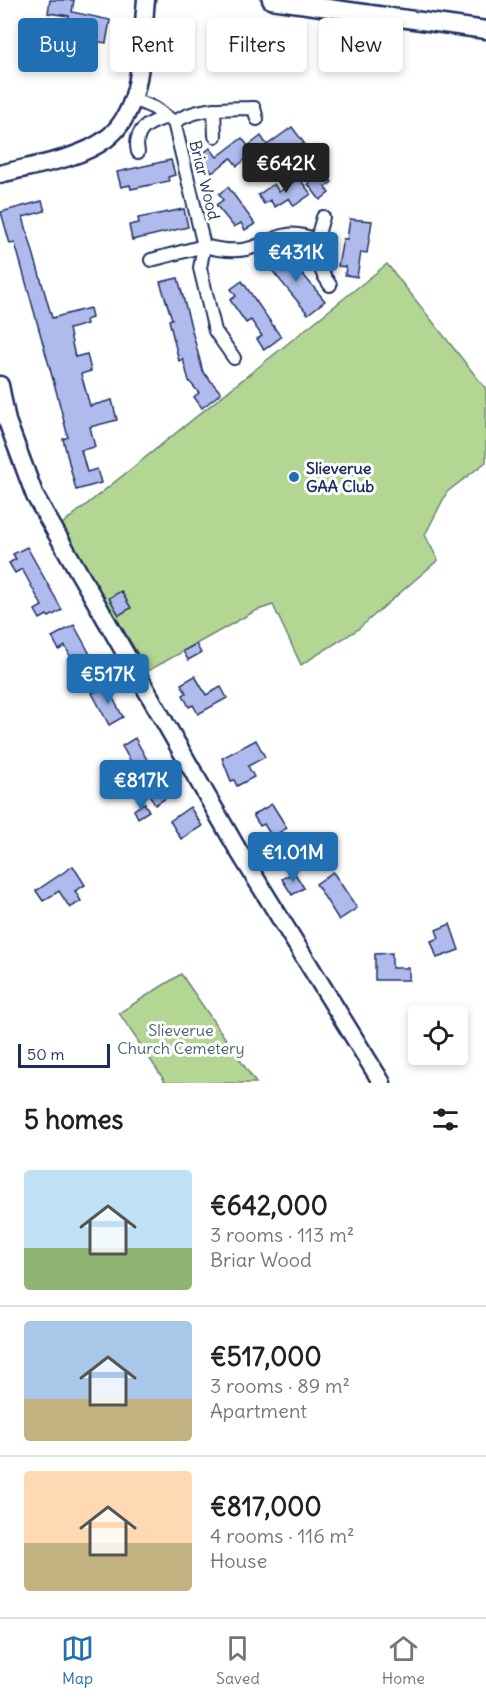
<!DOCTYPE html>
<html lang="en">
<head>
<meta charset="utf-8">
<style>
  body { margin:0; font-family:Delius,sans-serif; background:#f2f2f2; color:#202124; height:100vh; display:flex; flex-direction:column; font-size:22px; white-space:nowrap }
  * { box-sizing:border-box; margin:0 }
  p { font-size:20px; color:#757577 }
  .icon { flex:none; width:33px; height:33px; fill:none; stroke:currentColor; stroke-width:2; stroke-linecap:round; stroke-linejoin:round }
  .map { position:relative; height:1083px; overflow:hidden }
  .drawer { display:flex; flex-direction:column; background:#fff; flex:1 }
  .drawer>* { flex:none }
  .banner { position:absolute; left:18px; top:18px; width:450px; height:54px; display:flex; gap:12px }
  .tools { position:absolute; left:408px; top:1005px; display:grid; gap:12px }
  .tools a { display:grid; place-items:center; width:60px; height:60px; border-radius:6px; background:#fff; box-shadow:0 3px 9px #0003; font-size:30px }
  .scale { position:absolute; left:18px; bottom:15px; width:92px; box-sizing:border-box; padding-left:6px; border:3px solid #1b2f5e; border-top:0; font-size:16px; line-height:21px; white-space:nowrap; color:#1b2f5e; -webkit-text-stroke:4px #fff; paint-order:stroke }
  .price { position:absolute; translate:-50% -51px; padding:0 14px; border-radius:6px; background:#1f6fb2; color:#fff; font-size:20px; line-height:39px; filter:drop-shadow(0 2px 3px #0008) }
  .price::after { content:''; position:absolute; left:50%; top:36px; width:18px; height:14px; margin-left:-9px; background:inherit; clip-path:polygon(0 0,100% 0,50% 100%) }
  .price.active { background:#222; color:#fff }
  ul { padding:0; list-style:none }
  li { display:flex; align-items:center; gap:18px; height:150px; padding:0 24px }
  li+li { border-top:2px solid #e0e0e0 }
  li span { display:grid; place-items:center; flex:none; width:168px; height:120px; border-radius:6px; color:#555 }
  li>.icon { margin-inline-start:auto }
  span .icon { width:72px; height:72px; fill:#fffc; stroke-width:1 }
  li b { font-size:26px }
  h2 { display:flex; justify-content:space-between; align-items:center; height:72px; padding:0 24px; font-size:26px }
  .tag { padding:0 21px; border-radius:6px; background:#fff; box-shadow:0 3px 9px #0003; font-size:21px; line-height:54px }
  .tag.active { background:#1f6fb2; color:#fff }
  .dock { display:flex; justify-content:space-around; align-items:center; height:84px; border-top:2px solid #e0e0e0; background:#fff; font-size:16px; color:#757577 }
  .dock a { display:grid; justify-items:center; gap:3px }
  .dock .active { color:#1f6fb2 }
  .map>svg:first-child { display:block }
  .green { fill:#b3d792; stroke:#678378; stroke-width:1.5 }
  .building { fill:#afbbec; stroke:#1b2f5e; stroke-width:1.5 }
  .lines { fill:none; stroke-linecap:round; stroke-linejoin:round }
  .street-casing { stroke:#1b2f5e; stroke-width:16 }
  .secondary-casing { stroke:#1b2f5e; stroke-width:21 }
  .street { stroke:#fff; stroke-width:12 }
  .secondary { stroke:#fff; stroke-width:16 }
  .poi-dot { fill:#1f6fb2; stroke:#fff; stroke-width:2 }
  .labels { text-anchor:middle; stroke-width:6; stroke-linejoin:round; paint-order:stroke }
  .street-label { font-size:16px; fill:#1b2f5e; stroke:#fff }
  .poi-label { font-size:16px; font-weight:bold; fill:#1b2f5e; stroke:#fff; text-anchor:start }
  .park-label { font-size:16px; fill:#49616e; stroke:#fff }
</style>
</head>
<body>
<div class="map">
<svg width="486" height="1083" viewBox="0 0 486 1083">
  <rect width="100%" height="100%" fill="#fff"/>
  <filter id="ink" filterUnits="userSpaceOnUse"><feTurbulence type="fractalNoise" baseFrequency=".0167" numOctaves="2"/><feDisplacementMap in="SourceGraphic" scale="12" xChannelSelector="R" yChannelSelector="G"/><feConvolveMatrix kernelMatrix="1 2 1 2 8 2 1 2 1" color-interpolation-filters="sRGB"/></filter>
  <g filter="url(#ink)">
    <g class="green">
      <path d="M387,264L486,389V462L447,492L425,535L438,560L357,630L301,665L273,605L255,611L148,671L61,525Z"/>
      <path d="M181,974L256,1083H166L119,1013Z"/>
    </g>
    <g class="building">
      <path d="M50,0H74L72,12L110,20L106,43L76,38L71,60L62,58L69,16L48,13Z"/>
      <path d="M292,127L304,143L287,156L280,147L263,160L261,158L250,165L246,159L237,166L231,158L212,173L200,156L210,148L217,157L242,138L248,146L261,136L267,145Z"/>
      <path d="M171,160L175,175L168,177L169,181L131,189L130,185L121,187L117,172Z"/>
      <path d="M325,173L332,182L325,187L329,193L320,200L308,184Z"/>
      <path d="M299,178L311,194L294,206L289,198L275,207L270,200L264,204L258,195L274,184L279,192Z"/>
      <path d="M228,187L255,224L245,230L241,223L234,227L216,205L223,200L219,194Z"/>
      <path d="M42,201L45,211L23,217L52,318L90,308L92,318L86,320L87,324L69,329L75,357L87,354L91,371L81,374L90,406L112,400L117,420L90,427L95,447L81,450L87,472L97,469L101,483L76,490L63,439L68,437L57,394L15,243L10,244L1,212Z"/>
      <path d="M184,209L188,227L132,240L129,225L139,223L138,218Z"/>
      <path d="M350,219L372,221L367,253L361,252L357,277L345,275L346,267L338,266L343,239H347Z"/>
      <path d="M275,255L280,261L287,255L325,301L308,314L265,262Z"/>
      <path d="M178,278L203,372L221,393L202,408L194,397L199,393L189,381L183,359L179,361L169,320L172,319L160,282Z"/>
      <path d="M242,281L281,337L264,350L257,339L262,336L251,320L246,323L230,300L236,296L231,289Z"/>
      <path d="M27,547L62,610L49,617L47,615L40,619L35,610L42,606L27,578L22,569L15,573L9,563L16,559L13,554Z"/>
      <path d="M121,591L131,608L119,615L109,598Z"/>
      <path d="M74,625L92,658L76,667L65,646L59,650L52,637Z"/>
      <path d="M196,644L201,653L188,660L183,651Z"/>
      <path d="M195,676L206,695L221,687L227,698L198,714L193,705L189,707L183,695L186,693L181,684Z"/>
      <path d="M106,685L123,717L109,725L92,693Z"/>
      <path d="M135,738L168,797L155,805L122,746Z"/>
      <path d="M256,740L265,757L248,766L254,777L237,786L234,780L231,781L222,758Z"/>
      <path d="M144,803L149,811L138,818L134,810Z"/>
      <path d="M272,804L287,828L272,837L264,824L260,826L253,815Z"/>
      <path d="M190,807L202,826L181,839L170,821Z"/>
      <path d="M73,866L85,885L75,891L81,901L70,908L59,891L43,901L36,891Z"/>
      <path d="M294,872L304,888L292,895L282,879Z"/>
      <path d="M333,872L357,908L339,920L316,884Z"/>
      <path d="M450,924L459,950L437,958L431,941L439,938L436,930Z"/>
      <path d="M392,953V968H409V980H375V954Z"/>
    </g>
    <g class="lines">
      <g class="street-casing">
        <g id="street">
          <path d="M133,99L154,108L174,122C201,106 224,109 254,108L257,119"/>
          <path d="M214,109L215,136"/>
          <path d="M174,122L204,246C219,250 233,252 247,249C276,242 283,226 316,240"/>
          <path d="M138,152C133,130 148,123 167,117"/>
          <path d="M323,217C314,246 312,260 330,285"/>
          <path d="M151,260L204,246L200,268L215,331L234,358"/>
        </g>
      </g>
      <g class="secondary-casing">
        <g id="secondary">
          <path d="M271,0L486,30"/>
          <path d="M0,174C34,165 78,160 106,139C145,110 141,44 146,0"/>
          <path d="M0,385L7,421L35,496L238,850L382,1083"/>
        </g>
      </g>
      <use href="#street" class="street"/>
      <use href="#secondary" class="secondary"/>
    </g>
  </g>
  <circle class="poi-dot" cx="294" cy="477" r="6"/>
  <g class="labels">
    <g class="street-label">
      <text transform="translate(205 180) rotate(76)" y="6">Briar Wood</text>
    </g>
    <g class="poi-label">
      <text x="306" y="474">Slieverue<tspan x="306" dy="18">GAA Club</tspan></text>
    </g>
    <g class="park-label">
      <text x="181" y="1036">Slieverue<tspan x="181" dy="18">Church Cemetery</tspan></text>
    </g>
  </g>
</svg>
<div class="tools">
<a><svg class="icon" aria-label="locate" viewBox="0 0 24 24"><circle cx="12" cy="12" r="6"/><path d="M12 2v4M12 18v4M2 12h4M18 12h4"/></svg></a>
</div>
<div class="scale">50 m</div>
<b class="price active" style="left:286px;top:194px">€642K</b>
<b class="price" style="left:296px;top:283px">€431K</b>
<b class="price" style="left:108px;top:705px">€517K</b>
<b class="price" style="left:141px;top:811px">€817K</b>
<b class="price" style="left:293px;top:883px">€1.01M</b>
<div class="banner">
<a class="tag active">Buy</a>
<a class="tag">Rent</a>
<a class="tag">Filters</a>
<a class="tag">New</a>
</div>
</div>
<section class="drawer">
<h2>5 homes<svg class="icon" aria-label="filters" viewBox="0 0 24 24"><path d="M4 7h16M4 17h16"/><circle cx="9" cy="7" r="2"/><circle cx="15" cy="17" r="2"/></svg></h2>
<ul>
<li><span style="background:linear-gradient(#bfe0f5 65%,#8fb573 0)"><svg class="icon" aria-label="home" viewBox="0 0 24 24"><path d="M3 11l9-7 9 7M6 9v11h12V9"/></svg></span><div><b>€642,000</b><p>3 rooms · 113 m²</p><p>Briar Wood</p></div></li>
<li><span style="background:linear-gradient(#a9c7e8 65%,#c2b280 0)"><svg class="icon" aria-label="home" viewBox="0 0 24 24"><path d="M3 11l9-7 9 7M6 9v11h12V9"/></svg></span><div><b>€517,000</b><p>3 rooms · 89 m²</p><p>Apartment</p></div></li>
<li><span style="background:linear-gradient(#ffd9b3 60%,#c2b280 0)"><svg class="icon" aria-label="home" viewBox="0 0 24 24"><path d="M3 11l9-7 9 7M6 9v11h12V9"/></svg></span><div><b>€817,000</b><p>4 rooms · 116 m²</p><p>House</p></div></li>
</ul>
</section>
<nav class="dock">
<a class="active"><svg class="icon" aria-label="map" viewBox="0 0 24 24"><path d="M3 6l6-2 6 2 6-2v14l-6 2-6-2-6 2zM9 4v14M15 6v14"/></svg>Map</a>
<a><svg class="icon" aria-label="saved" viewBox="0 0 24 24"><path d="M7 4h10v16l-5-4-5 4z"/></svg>Saved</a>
<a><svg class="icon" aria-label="home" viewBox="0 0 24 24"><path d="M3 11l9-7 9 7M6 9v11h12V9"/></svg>Home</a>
</nav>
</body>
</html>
